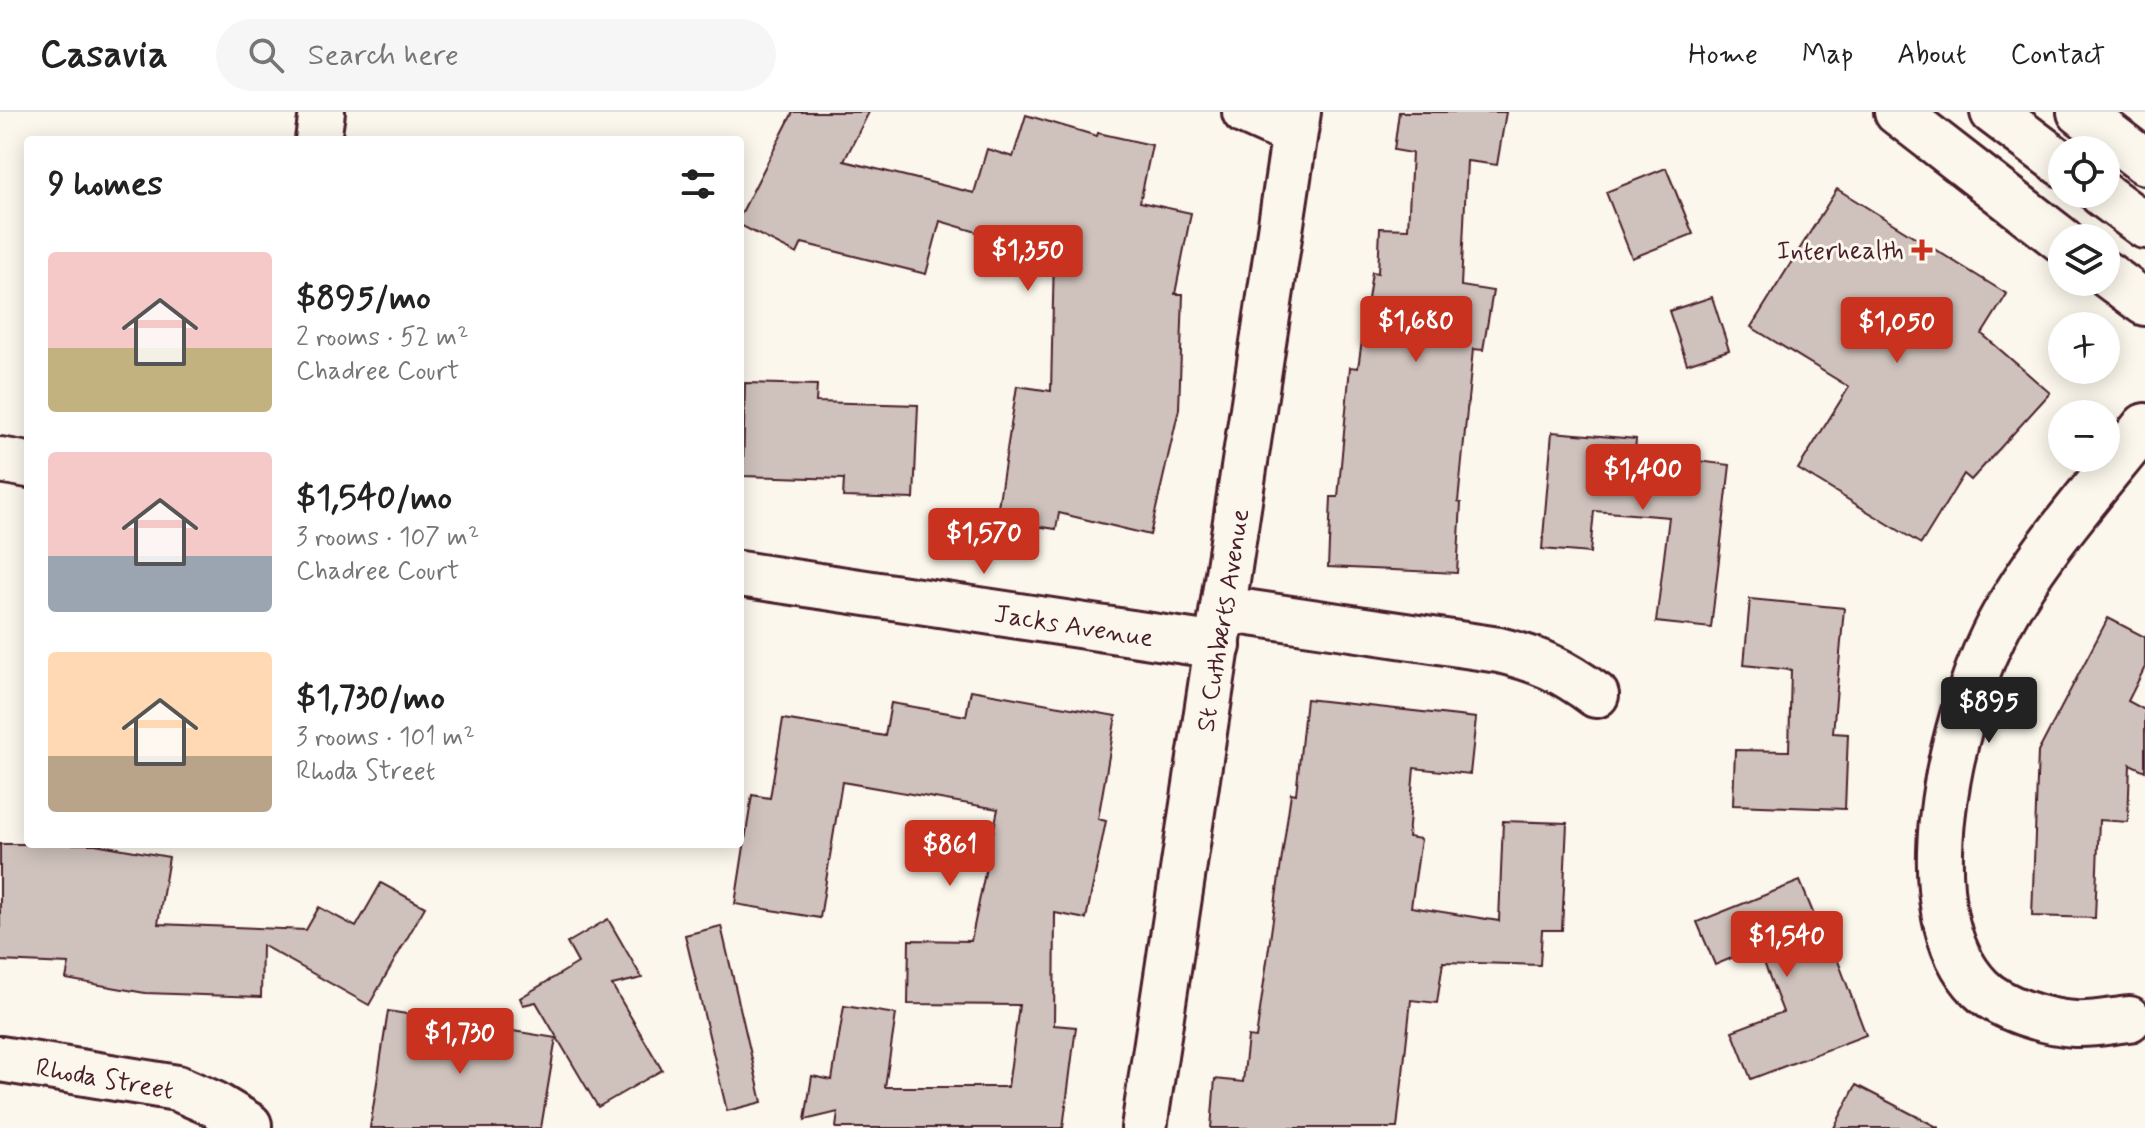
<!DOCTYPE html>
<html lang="en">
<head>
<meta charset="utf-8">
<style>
  body { margin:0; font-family:Mynerve,sans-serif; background:#f6f6f6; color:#222; height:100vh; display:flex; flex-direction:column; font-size:30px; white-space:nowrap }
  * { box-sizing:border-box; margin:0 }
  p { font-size:26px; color:#767676 }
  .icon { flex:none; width:44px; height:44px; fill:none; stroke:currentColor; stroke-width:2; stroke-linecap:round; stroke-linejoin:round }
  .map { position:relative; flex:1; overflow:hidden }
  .details { position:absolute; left:24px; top:24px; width:720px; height:712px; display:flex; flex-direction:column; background:#fff; border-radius:8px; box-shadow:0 4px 20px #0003 }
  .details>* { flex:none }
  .buttons { position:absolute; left:2048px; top:24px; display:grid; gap:16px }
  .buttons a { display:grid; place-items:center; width:72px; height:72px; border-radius:50%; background:#fff; box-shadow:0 4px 20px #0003; font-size:40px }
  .price { position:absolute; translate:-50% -68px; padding:0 18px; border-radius:8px; background:#c8321e; color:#fff; font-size:26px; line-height:52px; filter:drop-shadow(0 2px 4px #0008) }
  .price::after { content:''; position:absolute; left:50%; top:48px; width:24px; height:18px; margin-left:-12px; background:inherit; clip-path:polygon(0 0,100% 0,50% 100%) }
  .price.current { background:#222; color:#fff }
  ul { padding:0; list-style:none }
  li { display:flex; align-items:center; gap:24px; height:200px; padding:0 24px }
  li span { display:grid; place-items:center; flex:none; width:224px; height:160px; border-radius:8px; color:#555 }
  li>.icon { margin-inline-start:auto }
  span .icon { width:96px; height:96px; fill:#fffc; stroke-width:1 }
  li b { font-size:34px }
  h2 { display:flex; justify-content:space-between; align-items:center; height:96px; padding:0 24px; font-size:34px }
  header { display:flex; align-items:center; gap:48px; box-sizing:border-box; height:112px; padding:0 40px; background:#fff; border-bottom:2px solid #e0e0e0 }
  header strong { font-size:38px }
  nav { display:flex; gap:44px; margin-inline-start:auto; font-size:28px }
  .search { width:560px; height:72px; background:#f6f6f6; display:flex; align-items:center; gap:20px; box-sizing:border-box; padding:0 28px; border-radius:44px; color:#767676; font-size:30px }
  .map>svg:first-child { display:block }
  .building { fill:#cfc2bc; stroke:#4a1f2b; stroke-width:2 }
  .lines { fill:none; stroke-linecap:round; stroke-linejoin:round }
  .street-casing { stroke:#4a1f2b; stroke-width:50 }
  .primary-casing { stroke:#4a1f2b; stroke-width:50 }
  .street { stroke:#fbf7ec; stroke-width:44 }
  .primary { stroke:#fbf7ec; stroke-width:44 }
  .poi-dot { fill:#c8321e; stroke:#fbf7ec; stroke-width:3 }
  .labels { text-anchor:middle; stroke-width:6; stroke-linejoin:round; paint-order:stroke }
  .poi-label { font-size:26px; fill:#4a1f2b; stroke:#fbf7ec; text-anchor:end }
  .street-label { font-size:26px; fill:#4a1f2b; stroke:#fbf7ec }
</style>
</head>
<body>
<header>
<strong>Casavia</strong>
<div class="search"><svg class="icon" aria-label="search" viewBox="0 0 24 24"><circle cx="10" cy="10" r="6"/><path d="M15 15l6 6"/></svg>Search here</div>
<nav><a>Home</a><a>Map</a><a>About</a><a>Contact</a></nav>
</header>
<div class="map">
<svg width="2145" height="1016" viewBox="0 0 2145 1016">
  <rect width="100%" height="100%" fill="#fbf7ec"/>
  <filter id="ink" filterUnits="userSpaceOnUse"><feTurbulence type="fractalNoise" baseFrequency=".0125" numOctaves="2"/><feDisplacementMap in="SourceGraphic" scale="16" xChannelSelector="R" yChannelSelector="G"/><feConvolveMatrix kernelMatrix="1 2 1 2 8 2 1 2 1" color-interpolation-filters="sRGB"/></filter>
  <g filter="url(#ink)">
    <g class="building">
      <path d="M793,0H869L844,49L974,81L987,37L1013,45L1026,3L1097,24L1098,21L1152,33L1140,90L1191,101L1175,182H1183L1179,297L1150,423L1059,401L1056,417L996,408L1017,274L1051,279L1054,143L940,109L926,162L802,131L797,142L740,113V104Z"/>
      <path d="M1399,0H1506L1497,53L1467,49L1461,174L1493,179L1483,238L1473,237L1458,390L1461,391L1457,461L1328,455L1331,385H1338L1350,255L1358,256L1372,160L1378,161L1380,116L1408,117L1412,41L1394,38Z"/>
      <path d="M1666,56L1693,122L1632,146L1606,80Z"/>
      <path d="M1837,77L2007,182L1982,222L2050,281L1971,368L1964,362L1921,432L1798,357L1849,275L1751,215Z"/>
      <path d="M1712,185L1729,238L1687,252L1669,199Z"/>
      <path d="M745,271L817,273L816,290L918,293L914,387L843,385L844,367L743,364Z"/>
      <path d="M1552,320L1636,327L1635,341L1730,353L1711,516L1656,510L1669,405L1594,399L1590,441L1542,437Z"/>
      <path d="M1750,487L1844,496L1833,621L1848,622L1845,697L1733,693L1735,638L1789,639L1791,558L1744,553Z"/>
      <path d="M2108,506L2145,525V555L2128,589L2145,598V659L2130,652L2128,710L2099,708L2095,806L2032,804L2038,640Z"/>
      <path d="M971,578L1116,604L1098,707L1106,709L1086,807L1055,801L1054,913L1076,915L1063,1016H836L838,1000L805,1008L812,964L832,968L844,894L896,902L885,975H1008L1019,893L908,892L909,828L971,829L998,697L842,670L820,806L735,792L752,683L770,686L783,607L885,624L891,591L966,604Z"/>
      <path d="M1306,587L1476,606L1470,662L1414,656L1408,725L1421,727L1411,795L1499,809L1503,709L1567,711L1562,818H1542L1540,853L1443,850L1437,891L1411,888L1397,1016H1211L1215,967L1243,970L1248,925L1256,926L1291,681L1296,682Z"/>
      <path d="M0,732H95L169,745L158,812L306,818L319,795L356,815L381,771L425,795L369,893L262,833L261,885L145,881L66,867L69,852L0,849Z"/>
      <path d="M1800,769L1825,830L1830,828L1866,923L1751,967L1732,919L1783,900L1758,835L1715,853L1697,810Z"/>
      <path d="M608,807L642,866L612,873L662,958L598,995L536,890L523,893L520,886L578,851L567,831Z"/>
      <path d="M721,814L762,990L727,999L685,823Z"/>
      <path d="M388,899L556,926L541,1016H370Z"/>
      <path d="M1856,973L1939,1016H1834Z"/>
    </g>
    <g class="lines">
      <g class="street-casing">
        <g id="street">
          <path d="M1245,0L1294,22"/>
          <path d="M1897,0L2062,128"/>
          <path d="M318,28L322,0"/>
          <path d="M2106,162L2145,191"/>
          <path d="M0,348L28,353"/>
          <path d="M740,462L1218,534"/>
          <path d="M1224,497L1499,538C1540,548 1562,558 1596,583"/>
          <path d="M2129,907C2111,909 2092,913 2075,912C2045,910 2001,897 1980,876C1904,799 1952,608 1993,524C2031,447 2092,381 2145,314"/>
          <path d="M0,947L177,976L214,992L249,1013"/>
          <path d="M1144,1016L1298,0"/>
        </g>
      </g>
      <g class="primary-casing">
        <g id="primary">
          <path d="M1993,0L2062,52"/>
          <path d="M2080,0L2145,50"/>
          <path d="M2102,82L2145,114"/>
        </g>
      </g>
      <use href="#street" class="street"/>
      <use href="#primary" class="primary"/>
    </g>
  </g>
  <path class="poi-dot" d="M1918 126h8v8h8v8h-8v8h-8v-8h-8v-8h8z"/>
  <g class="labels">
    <g class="poi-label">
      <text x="1904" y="147">Interhealth</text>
    </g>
    <g class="street-label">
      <text transform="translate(1222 508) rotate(-81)" y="9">St Cuthberts Avenue</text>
      <text transform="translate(1074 513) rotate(9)" y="9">Jacks Avenue</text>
      <text transform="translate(105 966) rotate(10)" y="9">Rhoda Street</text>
    </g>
  </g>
</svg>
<div class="buttons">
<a><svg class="icon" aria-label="locate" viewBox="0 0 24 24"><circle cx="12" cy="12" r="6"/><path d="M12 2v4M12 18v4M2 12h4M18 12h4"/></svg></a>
<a><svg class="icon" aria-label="layers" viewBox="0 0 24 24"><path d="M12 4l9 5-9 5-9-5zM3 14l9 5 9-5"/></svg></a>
<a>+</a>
<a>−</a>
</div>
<b class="price" style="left:1028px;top:181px">$1,350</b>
<b class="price" style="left:1416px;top:252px">$1,680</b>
<b class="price" style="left:1897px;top:253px">$1,050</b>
<b class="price" style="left:1643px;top:400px">$1,400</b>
<b class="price" style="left:984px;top:464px">$1,570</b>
<b class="price current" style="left:1989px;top:633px">$895</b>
<b class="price" style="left:950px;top:776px">$861</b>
<b class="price" style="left:1787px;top:867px">$1,540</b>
<b class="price" style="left:460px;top:964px">$1,730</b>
<section class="details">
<h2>9 homes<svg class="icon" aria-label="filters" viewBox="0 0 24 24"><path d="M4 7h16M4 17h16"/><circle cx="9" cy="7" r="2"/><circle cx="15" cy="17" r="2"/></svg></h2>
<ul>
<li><span style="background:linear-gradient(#f6c9c9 60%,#c2b280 0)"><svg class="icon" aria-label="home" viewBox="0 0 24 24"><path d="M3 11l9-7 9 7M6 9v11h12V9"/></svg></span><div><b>$895/mo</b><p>2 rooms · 52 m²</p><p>Chadree Court</p></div></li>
<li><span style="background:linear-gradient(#f6c9c9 65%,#9aa5b1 0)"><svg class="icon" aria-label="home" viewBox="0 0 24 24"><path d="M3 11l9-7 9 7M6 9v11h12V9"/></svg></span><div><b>$1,540/mo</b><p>3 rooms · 107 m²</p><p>Chadree Court</p></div></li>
<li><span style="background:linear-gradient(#ffd9b3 65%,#b9a48a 0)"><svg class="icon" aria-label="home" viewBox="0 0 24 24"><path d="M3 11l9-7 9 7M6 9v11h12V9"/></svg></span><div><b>$1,730/mo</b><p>3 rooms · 101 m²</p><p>Rhoda Street</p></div></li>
</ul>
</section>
</div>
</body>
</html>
